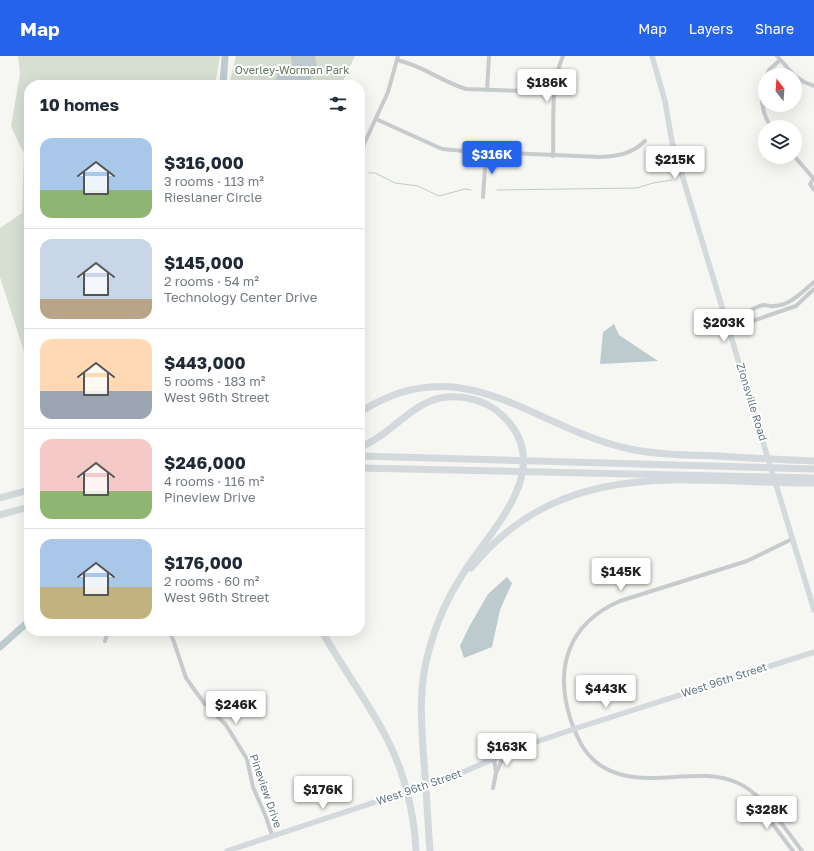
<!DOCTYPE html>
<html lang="en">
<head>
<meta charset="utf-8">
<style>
  body { margin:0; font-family:"Golos Text",sans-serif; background:#f6f6f7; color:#1f2937; height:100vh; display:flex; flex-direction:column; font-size:15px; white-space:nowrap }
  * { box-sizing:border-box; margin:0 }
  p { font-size:13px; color:#747a83 }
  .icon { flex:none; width:22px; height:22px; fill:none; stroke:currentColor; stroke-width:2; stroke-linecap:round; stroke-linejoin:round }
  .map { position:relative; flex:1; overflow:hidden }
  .sheet { position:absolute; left:24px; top:24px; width:341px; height:556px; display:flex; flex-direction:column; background:#fff; border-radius:16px; box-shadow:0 4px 16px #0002 }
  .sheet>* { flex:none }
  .needle { width:26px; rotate:343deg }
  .controls { position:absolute; left:758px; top:12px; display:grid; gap:8px }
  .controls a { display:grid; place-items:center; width:44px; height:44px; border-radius:50%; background:#fff; box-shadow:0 4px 16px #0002; font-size:20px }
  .price { position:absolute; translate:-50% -34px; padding:0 9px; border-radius:4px; background:#fff; color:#222; font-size:13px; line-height:26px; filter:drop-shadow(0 1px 2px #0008) }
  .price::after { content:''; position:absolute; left:50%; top:24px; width:12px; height:9px; margin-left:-6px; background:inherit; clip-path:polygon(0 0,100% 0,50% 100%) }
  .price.current { background:#2563eb; color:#fff }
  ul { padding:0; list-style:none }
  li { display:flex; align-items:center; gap:12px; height:100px; padding:0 16px }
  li+li { border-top:1px solid #e0e1e3 }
  li span { display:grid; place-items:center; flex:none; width:112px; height:80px; border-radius:12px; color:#555 }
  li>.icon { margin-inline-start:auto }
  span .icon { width:48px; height:48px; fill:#fffc; stroke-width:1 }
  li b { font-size:17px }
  h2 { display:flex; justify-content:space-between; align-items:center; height:48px; padding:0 16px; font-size:17px }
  header { display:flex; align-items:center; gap:24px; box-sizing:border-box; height:56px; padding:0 20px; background:#2563eb; color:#fff }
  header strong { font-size:19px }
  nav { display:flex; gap:22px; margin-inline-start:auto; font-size:14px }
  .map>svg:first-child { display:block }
  .park { fill:#d7ded2 }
  .water { fill:#bdcbcf }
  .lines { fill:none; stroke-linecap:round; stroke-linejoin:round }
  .stream { stroke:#bdcbcf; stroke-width:1 }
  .river { stroke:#bdcbcf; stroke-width:7 }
  .minor { stroke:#c8cbce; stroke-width:4 }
  .secondary { stroke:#d3d9dd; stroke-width:5.5 }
  .motorway { stroke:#d3d9dd; stroke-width:7 }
  .labels { text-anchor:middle; stroke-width:4; stroke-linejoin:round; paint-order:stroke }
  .park-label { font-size:11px; fill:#63785d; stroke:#fff }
  .street-label { font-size:11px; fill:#627786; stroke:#fff }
</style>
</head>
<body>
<header>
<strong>Map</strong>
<nav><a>Map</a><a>Layers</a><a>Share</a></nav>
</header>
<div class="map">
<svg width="814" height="795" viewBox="0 0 814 795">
  <rect width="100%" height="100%" fill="#f6f6f2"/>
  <g class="park">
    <path d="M18,0H220L215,29H29V311L0,221V172L22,157L24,98L11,70L20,18Z"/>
    <path d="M236,0H355L341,29H229Z"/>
  </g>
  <g class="water">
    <path d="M291,0H315L317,11L310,23V29H276C274,18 284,12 292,9Z"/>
    <path d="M614,268L619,279L658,305L600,308L603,276Z"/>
    <path d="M507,521L512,527L500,554L492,591L464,602L460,590L469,571L488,538Z"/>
  </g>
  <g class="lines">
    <g class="stream">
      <path d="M369,117H375L395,127L418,130L439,140L465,133L471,134"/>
      <path d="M497,134L637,132L653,127L672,124"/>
    </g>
    <g class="river">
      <path d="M223,29L225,0"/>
      <path d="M0,591L29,565"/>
    </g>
    <g class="minor">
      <path d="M777,0L794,19"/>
      <path d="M397,4C422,9 442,26 466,33L555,36"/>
      <path d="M767,19L769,14L780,4"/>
      <path d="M795,20L804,26L814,30"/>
      <path d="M765,24C759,39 762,58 771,71"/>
      <path d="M487,34L489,0"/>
      <path d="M376,63L442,93L464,95L600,101C618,100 632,98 645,85"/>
      <path d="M553,100C554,68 550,29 563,0"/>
      <path d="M795,101L813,122"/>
      <path d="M360,103L364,88L388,36L398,0"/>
      <path d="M814,122L810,128L814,134"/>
      <path d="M483,141L486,97"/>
      <path d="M732,267L736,262C746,259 754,250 764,249C768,249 770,251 774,250C791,249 801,237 814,226"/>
      <path d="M728,269L732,267L738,270L796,250L814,233"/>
      <path d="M792,483L747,505L620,545C567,568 554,613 571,665C578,684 585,700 603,711C645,736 696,708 738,727C763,738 786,774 802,795"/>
      <path d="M169,575L174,586L186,622L204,647L226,669L247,703L253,731L266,761L272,779"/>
      <path d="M105,585L108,575"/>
      <path d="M494,703L496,717"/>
      <path d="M493,732L496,717L505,698"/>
      <path d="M760,746L771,766L793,795"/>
    </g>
    <g class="secondary">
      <path d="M652,0L665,45L672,86L814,554"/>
      <path d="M227,795L454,720L521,691L574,673L814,596"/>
    </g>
    <g class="motorway">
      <path d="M360,356C464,289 532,372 630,393C659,399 688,399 718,400C750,402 782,404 814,405"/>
      <path d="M360,391C390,380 409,349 440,342C462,338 486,344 502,359C557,411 493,471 464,516C449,539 436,567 429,594C417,635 422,677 425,719C427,744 428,770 430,795"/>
      <path d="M360,400L814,413"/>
      <path d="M360,412L814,422"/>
      <path d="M0,442L29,434"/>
      <path d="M0,459L29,451"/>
      <path d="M471,512C563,399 685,427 813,427"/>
      <path d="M322,575C342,612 368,645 387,683C405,718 414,756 416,795"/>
    </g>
  </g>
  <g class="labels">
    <g class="park-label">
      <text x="292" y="18">Overley-Worman Park</text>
    </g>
    <g class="street-label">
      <text transform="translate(752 346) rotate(73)" y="4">Zionsville Road</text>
      <text transform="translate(724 624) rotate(-18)" y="4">West 96th Street</text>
      <text transform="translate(419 731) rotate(-19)" y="4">West 96th Street</text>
      <text transform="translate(266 735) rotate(71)" y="4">Pineview Drive</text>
    </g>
  </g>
</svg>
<div class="controls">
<a><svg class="needle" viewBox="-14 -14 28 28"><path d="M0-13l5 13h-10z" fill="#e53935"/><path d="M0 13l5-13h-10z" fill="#747a83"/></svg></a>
<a><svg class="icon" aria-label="layers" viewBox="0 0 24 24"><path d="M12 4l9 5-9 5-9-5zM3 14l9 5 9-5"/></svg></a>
</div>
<b class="price" style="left:547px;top:47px">$186K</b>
<b class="price current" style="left:492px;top:119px">$316K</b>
<b class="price" style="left:675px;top:124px">$215K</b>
<b class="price" style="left:724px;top:287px">$203K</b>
<b class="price" style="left:621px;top:536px">$145K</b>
<b class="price" style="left:606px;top:653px">$443K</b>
<b class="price" style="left:236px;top:669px">$246K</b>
<b class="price" style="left:507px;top:711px">$163K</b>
<b class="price" style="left:323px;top:754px">$176K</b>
<b class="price" style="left:767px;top:774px">$328K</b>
<section class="sheet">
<h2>10 homes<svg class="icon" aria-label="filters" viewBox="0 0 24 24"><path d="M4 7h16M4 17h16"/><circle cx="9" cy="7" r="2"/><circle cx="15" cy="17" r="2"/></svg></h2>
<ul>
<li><span style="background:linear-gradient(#a9c7e8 65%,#8fb573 0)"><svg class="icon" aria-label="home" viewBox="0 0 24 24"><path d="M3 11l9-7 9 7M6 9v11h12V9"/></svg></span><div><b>$316,000</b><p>3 rooms · 113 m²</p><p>Rieslaner Circle</p></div></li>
<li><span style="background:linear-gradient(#c9d6e8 75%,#b9a48a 0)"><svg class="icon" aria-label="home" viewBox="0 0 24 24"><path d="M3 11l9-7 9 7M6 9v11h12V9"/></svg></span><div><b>$145,000</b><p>2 rooms · 54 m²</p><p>Technology Center Drive</p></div></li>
<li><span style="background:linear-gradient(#ffd9b3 65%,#9aa5b1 0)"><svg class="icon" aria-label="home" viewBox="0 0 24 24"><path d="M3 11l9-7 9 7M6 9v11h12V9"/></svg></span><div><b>$443,000</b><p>5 rooms · 183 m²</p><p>West 96th Street</p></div></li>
<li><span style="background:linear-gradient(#f6c9c9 65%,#8fb573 0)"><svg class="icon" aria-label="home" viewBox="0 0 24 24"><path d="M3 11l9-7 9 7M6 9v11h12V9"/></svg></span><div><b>$246,000</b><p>4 rooms · 116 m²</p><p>Pineview Drive</p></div></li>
<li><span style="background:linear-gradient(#a9c7e8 60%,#c2b280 0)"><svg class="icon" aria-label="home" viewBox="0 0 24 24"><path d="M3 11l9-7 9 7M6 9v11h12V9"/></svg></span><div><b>$176,000</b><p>2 rooms · 60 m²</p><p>West 96th Street</p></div></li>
</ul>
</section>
</div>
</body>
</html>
